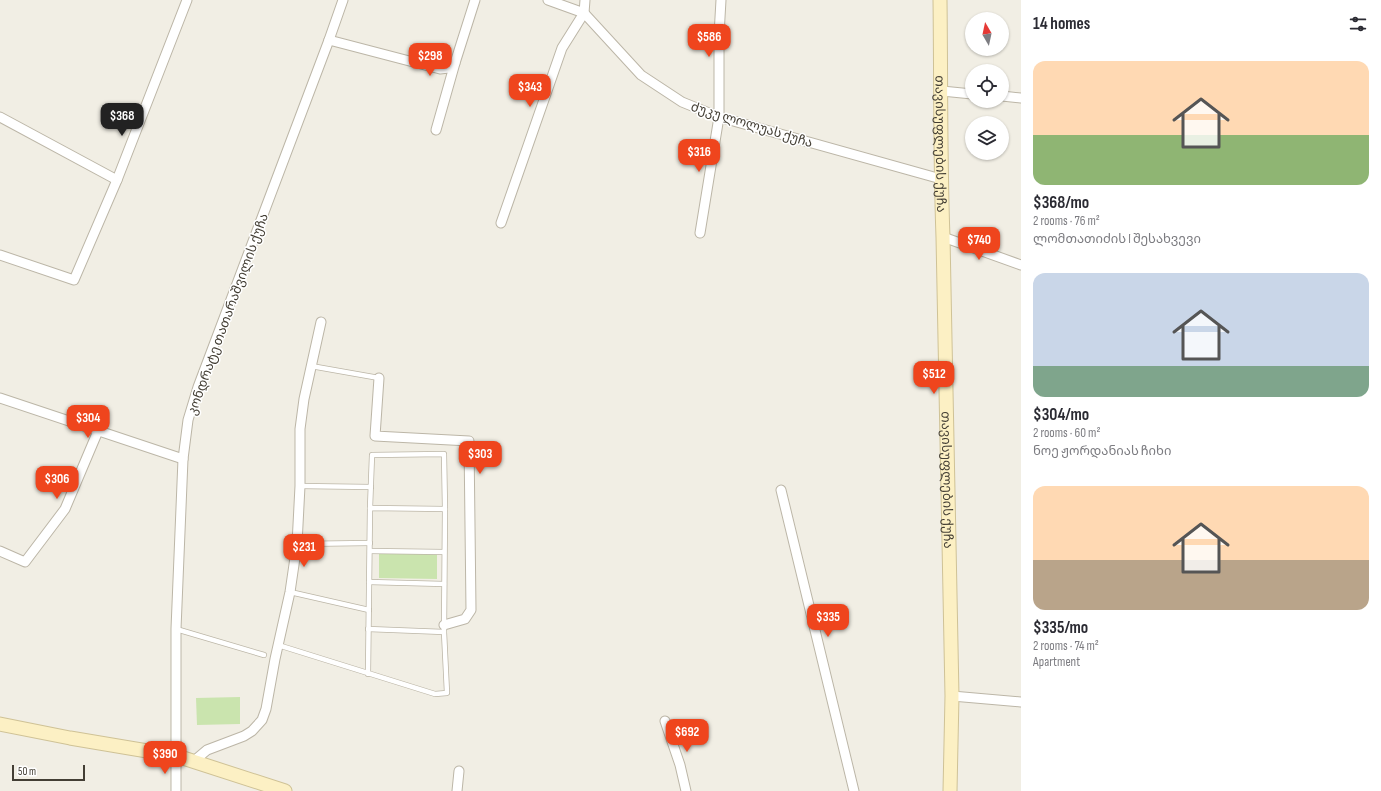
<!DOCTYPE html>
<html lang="en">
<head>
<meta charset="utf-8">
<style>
  body { margin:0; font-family:"Sofia Sans Condensed","Noto Sans Georgian",sans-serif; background:#f7f7f7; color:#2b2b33; height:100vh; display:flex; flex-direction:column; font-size:15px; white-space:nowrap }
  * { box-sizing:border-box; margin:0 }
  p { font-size:13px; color:#7c7c81 }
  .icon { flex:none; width:22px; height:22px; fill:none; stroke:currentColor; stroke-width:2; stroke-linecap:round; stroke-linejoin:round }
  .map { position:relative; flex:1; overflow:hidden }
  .panel { display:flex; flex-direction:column; background:#fff; width:360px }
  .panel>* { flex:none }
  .needle { width:26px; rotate:351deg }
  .tools { position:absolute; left:965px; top:12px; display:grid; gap:8px }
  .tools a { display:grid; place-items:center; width:44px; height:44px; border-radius:50%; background:#fff; box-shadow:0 1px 3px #0004; font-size:20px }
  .scale { position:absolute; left:12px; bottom:10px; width:73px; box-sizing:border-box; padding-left:4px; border:2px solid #433e34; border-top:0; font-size:11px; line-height:14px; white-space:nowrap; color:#433e34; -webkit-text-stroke:3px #fff; paint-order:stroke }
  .price { position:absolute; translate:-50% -34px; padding:0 9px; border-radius:8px; background:#ef451d; color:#fff; font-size:13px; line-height:26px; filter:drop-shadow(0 1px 2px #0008) }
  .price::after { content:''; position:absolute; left:50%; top:24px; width:12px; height:9px; margin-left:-6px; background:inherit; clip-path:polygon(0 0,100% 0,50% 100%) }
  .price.on { background:#222; color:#fff }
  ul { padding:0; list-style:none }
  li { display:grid; align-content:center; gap:8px; height:212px; padding:0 12px }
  li span { display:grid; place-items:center; height:124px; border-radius:12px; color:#555 }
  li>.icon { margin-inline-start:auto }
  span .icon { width:72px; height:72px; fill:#fffc; stroke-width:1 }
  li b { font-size:17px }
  h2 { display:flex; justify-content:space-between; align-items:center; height:48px; padding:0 12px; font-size:17px }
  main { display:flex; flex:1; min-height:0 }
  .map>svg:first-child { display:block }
  .green { fill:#cae4ae }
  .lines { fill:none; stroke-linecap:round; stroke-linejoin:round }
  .service-casing { stroke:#bcb6a7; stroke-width:6 }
  .minor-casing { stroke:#bcb6a7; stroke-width:11 }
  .secondary-casing { stroke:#cfc296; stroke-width:15 }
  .service { stroke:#fff; stroke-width:4.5 }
  .minor { stroke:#fff; stroke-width:9 }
  .secondary { stroke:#fcf0c4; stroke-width:13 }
  .labels { text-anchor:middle; stroke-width:3; stroke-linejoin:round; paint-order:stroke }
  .street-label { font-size:13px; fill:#433e34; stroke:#fff }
</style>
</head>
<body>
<main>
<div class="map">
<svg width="1021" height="791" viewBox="0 0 1021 791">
  <rect width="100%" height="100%" fill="#f1eee4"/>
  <g class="green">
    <path d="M379,553L437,554V579L379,578Z"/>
    <path d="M240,697V724L197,725L196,698Z"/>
  </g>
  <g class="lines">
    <g class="service-casing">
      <g id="service">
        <path d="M311,366L379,378"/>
        <path d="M300,486L371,487"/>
        <path d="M370,508L372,455L444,454L445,509"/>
        <path d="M297,544L370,543"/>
        <path d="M370,551L444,552"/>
        <path d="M369,582L444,584"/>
        <path d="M290,592L369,610"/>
        <path d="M176,629L264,655"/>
        <path d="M368,629L444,632"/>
        <path d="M278,645L435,694L447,693L444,632L445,509L370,508L368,674"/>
      </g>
    </g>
    <g class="minor-casing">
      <g id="minor">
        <path d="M548,0L584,13L641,75L682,102L719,117L941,179"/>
        <path d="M329,40L440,69L449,68L455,63L475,0"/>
        <path d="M942,91L972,94"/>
        <path d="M1002,96L1021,98"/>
        <path d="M0,117L117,180"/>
        <path d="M436,130L455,63"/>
        <path d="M501,223L562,48L584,13L585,0"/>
        <path d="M700,233L719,117V35L721,0"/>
        <path d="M943,237L1021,265"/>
        <path d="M0,255L74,280L117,180L187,0"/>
        <path d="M379,378L375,436L469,441L471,610L465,619L444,625"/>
        <path d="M0,398L183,459"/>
        <path d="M781,490L854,791"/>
        <path d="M0,551L25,562L65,509L98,431"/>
        <path d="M952,696L1021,702"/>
        <path d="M665,721L680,765L686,791"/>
        <path d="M194,761L207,750L244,736L252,731L262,720L266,709L275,659L290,592L297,544L300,486V429L304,399L321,322"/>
        <path d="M176,791V629L183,459L188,420L198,387L329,40L343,0"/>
        <path d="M457,791L459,771"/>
      </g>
    </g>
    <g class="secondary-casing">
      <g id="secondary">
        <path id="s1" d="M940,0C941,79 940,158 943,237L952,696L950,791"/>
        <path d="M0,724L70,738L177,756L285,791"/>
      </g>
    </g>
    <use href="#service" class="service"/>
    <use href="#minor" class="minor"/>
    <use href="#secondary" class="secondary"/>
  </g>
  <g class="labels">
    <g class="street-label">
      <text transform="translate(752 124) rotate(17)" y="5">ძუკუ ლოლუას ქუჩა</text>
      <text dy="5" stroke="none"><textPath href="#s1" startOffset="144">თავისუფლების ქუჩა</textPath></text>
      <text transform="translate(227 314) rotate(-70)" y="5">კონდრატე თათარაშვილის ქუჩა</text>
      <text dy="5" stroke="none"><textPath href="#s1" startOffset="480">თავისუფლების ქუჩა</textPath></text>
    </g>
  </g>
</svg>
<div class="tools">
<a><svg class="needle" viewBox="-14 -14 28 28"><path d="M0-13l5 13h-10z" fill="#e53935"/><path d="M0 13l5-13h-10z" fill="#7c7c81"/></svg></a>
<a><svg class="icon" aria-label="locate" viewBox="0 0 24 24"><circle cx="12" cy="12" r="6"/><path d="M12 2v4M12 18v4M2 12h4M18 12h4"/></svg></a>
<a><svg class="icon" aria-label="layers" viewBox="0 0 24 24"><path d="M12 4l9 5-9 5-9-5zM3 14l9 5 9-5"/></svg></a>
</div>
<div class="scale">50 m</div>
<b class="price" style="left:709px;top:58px">$586</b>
<b class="price" style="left:430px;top:77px">$298</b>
<b class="price" style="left:530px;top:108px">$343</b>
<b class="price on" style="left:122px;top:137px">$368</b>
<b class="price" style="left:699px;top:173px">$316</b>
<b class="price" style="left:979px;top:261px">$740</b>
<b class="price" style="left:934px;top:395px">$512</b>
<b class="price" style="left:88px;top:439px">$304</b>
<b class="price" style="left:480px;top:475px">$303</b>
<b class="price" style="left:57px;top:500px">$306</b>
<b class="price" style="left:304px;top:568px">$231</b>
<b class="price" style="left:828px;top:638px">$335</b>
<b class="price" style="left:687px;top:753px">$692</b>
<b class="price" style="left:165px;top:775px">$390</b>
</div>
<section class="panel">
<h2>14 homes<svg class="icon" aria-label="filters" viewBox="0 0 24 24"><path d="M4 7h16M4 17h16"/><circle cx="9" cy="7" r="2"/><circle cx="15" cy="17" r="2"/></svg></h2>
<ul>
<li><span style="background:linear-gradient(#ffd9b3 60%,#8fb573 0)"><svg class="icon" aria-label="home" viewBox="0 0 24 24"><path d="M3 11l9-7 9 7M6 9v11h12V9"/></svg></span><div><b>$368/mo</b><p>2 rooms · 76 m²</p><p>ლომთათიძის I შესახვევი</p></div></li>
<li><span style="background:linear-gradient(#c9d6e8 75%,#7fa58c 0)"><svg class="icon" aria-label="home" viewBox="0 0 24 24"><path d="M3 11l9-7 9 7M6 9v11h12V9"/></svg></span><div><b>$304/mo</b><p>2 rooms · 60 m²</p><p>ნოე ჟორდანიას ჩიხი</p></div></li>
<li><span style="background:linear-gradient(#ffd9b3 60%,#b9a48a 0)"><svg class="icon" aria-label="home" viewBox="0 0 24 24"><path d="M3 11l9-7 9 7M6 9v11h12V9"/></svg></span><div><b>$335/mo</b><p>2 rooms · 74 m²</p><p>Apartment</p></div></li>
</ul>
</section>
</main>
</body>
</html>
